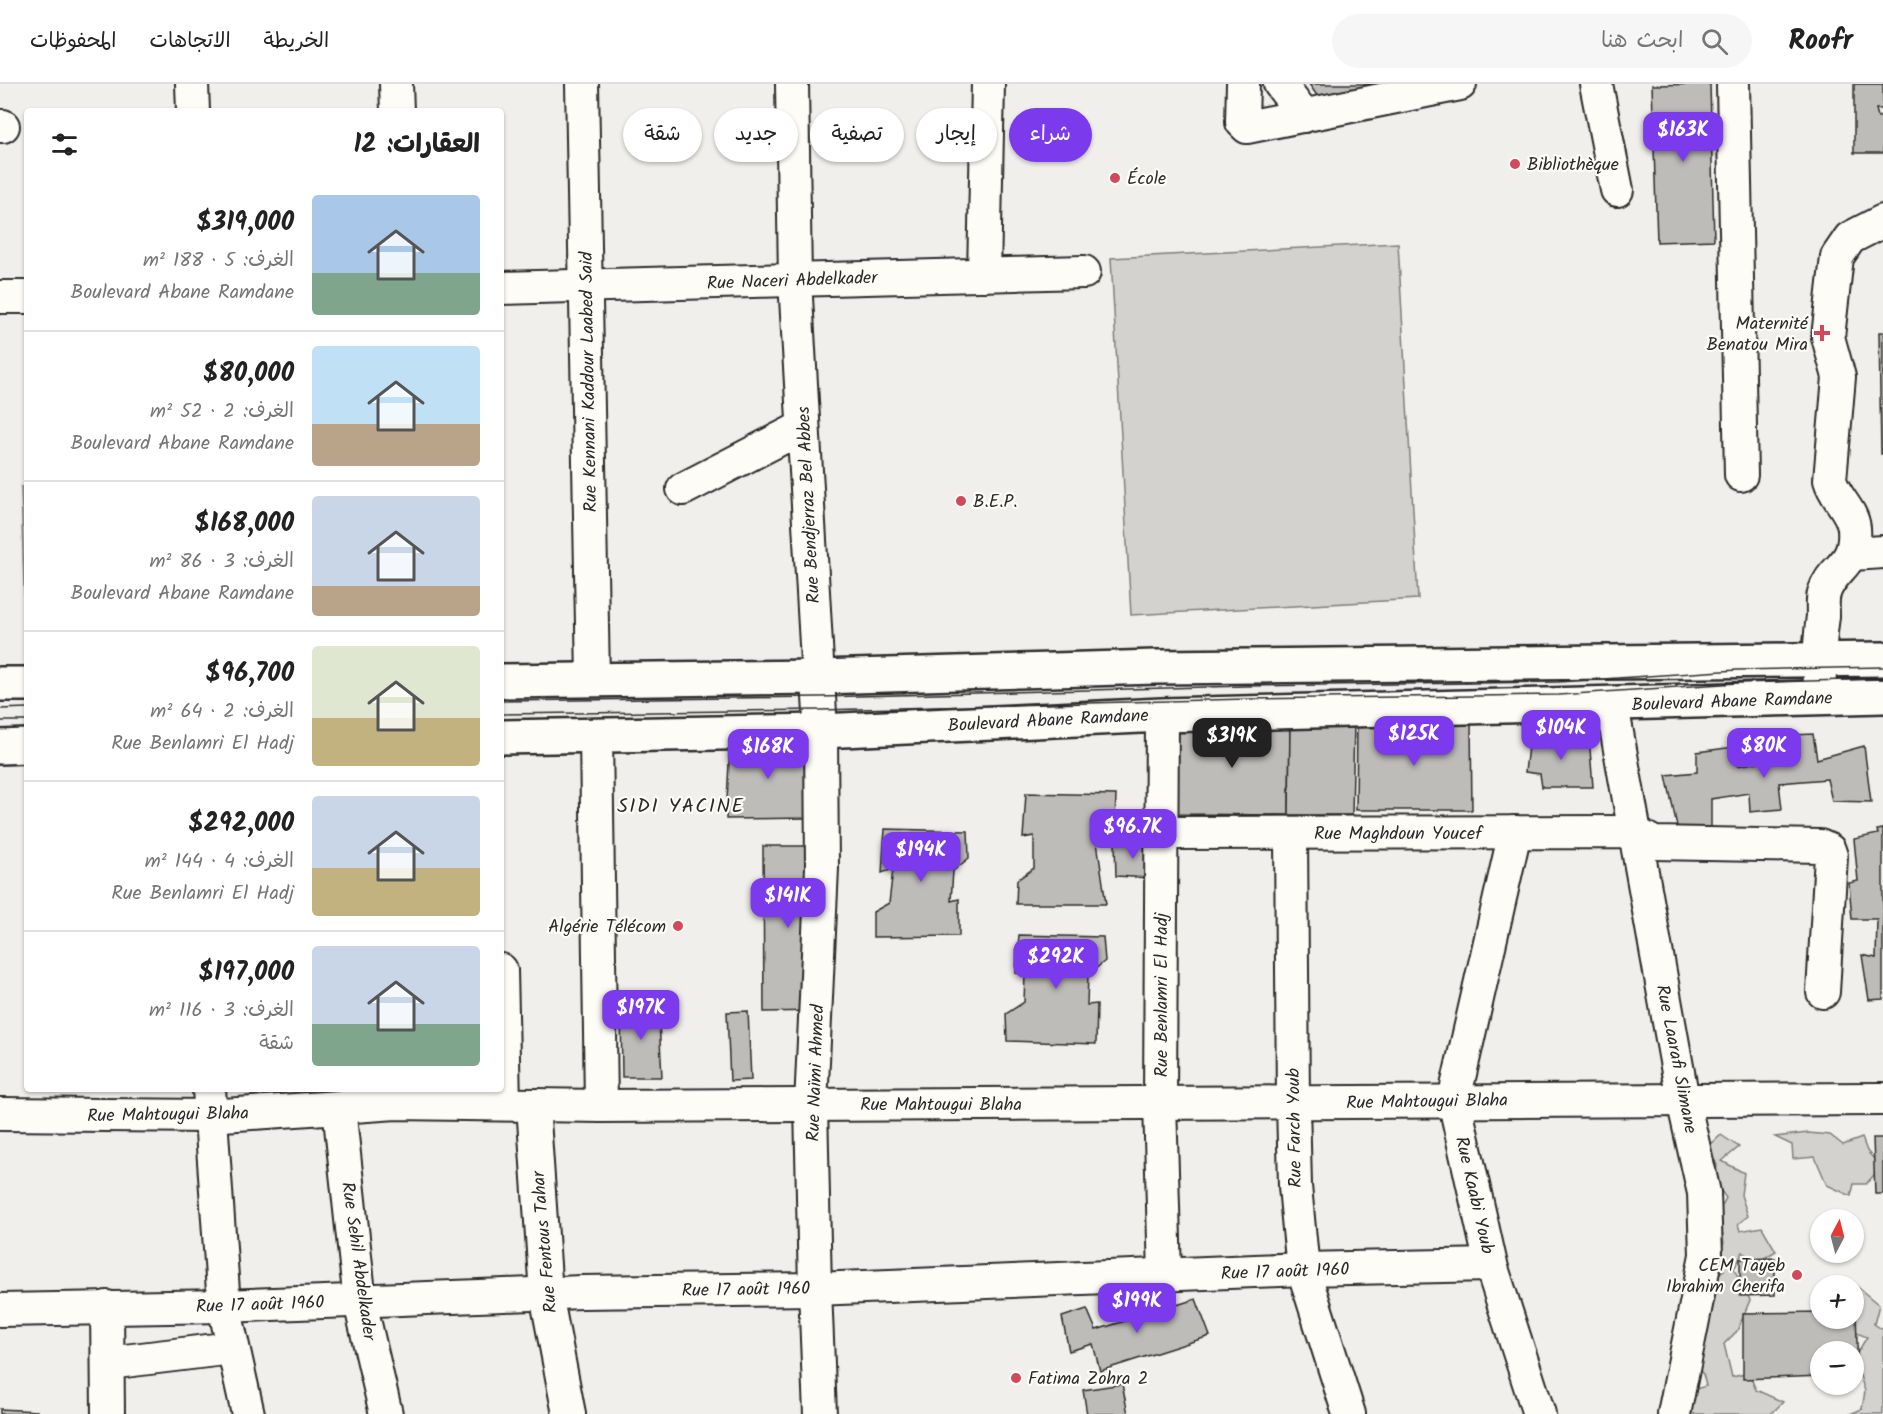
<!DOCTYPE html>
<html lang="ar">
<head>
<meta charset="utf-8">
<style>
  body { margin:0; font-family:Kalam,"Playpen Sans Arabic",sans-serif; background:#f6f6f6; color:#222; direction:rtl; height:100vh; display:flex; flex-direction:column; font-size:22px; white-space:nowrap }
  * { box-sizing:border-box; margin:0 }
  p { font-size:20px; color:#767676 }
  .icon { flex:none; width:33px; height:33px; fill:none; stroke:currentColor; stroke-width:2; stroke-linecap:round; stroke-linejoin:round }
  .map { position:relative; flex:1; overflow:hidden; direction:ltr }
  .details { position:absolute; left:24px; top:24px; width:480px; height:984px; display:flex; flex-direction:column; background:#fff; border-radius:6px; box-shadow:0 2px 4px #0004; direction:rtl }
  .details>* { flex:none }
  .top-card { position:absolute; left:522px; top:24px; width:570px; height:54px; direction:rtl; display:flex; gap:12px }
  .needle { width:39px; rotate:7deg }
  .tools { position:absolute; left:1810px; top:1125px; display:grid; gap:12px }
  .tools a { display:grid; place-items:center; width:54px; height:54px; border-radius:50%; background:#fff; box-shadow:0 2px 4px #0004; font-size:30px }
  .price { position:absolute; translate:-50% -51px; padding:0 14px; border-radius:12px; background:#7c3aed; color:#fff; font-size:20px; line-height:39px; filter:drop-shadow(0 2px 3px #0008) }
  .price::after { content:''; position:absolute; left:50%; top:36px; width:18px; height:14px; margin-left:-9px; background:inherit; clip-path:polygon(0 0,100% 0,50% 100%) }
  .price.current { background:#222; color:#fff }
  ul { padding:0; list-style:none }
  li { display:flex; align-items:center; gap:18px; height:150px; padding:0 24px }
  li+li { border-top:2px solid #e0e0e0 }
  li span { display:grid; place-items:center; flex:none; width:168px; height:120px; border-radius:6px; color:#555 }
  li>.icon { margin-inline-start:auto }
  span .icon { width:72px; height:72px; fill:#fffc; stroke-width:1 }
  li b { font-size:26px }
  h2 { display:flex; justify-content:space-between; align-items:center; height:72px; padding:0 24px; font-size:26px }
  .tag { padding:0 21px; border-radius:27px; background:#fff; box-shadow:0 2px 4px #0004; font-size:21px; line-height:54px }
  .tag.current { background:#7c3aed; color:#fff }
  header { display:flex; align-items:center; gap:36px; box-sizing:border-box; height:84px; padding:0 30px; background:#fff; border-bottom:2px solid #e0e0e0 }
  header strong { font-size:28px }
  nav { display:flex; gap:33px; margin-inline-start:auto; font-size:21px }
  .search { width:420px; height:54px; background:#f6f6f6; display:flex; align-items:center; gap:15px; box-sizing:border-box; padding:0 21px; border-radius:33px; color:#767676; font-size:22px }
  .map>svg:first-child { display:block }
  .green { fill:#d3d2cf; stroke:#7f7e7d; stroke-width:1.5 }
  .building { fill:#bdbcb8; stroke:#2b2b2b; stroke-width:1.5 }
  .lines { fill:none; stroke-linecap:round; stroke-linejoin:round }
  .minor-casing { stroke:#2b2b2b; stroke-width:36 }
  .major-casing { stroke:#2b2b2b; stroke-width:38 }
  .minor { stroke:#fdfcf7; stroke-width:32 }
  .major { stroke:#fdfcf7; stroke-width:33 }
  .tram { stroke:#2b2b2b; stroke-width:1.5 }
  .poi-dot { fill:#d1495b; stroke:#fdfcf7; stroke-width:2 }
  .labels { text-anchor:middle; stroke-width:4.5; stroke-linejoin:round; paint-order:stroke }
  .poi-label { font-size:18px; fill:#2b2b2b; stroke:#fdfcf7; text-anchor:start }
  .street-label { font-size:18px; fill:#2b2b2b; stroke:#fdfcf7 }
  .neighbourhood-label { font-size:20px; letter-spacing:1.5px; fill:#2b2b2b; stroke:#fdfcf7 }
</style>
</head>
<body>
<header>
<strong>Roofr</strong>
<div class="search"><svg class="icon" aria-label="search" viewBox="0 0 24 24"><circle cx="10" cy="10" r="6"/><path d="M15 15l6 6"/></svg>ابحث هنا</div>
<nav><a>الخريطة</a><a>الاتجاهات</a><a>المحفوظات</a></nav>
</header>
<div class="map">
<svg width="1883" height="1330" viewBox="0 0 1883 1330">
  <rect width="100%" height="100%" fill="#f0efeb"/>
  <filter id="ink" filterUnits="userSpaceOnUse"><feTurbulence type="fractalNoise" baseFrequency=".0167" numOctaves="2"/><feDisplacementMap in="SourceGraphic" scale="12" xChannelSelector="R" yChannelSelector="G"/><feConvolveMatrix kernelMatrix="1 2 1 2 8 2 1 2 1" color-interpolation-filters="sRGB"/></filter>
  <g filter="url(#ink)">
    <g class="green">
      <path d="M1398,159L1418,515L1131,531L1111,174Z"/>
      <path d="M21,403H27V534H25Z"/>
      <path d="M1808,1049L1830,1051L1843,1061L1862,1054L1867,1067L1881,1083L1866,1100H1854L1851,1112L1827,1101L1815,1073L1793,1075L1792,1061L1775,1053Z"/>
      <path d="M1721,1051L1739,1063L1722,1077L1744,1089L1741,1111L1748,1132L1738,1140L1740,1147L1762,1143L1776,1167L1756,1179L1743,1168L1734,1185L1750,1216L1737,1247L1724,1260L1732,1293L1749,1289L1756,1306L1783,1318L1771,1330H1693L1682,1309L1706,1302L1703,1290L1688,1275L1706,1255V1198L1724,1186L1712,1180L1724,1159L1719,1127L1726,1114L1715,1098L1717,1081L1708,1063Z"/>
      <path d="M1855,1201L1879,1221L1874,1240L1883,1246V1330H1850L1862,1325L1865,1307L1854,1274L1867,1253L1849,1246L1854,1234Z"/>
    </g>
    <g class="building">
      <path d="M1309,0H1371L1376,7L1318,13Z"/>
      <path d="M1710,0L1714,156L1657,158L1652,1Z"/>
      <path d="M1854,0H1883V25H1876L1878,33H1883V69H1854Z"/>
      <path d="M1879,248H1883V370H1881Z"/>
      <path d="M1471,638L1472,726H1356L1357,640Z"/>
      <path d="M1174,639H1290L1289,731L1173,730Z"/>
      <path d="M1290,639H1354L1352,731H1289Z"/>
      <path d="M1813,650L1817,675L1864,662L1871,718L1832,717L1827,695L1779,699L1782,725L1750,728L1749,709L1711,715V745L1678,747L1666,691L1697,688V668L1734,663L1738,682L1775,675L1774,652Z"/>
      <path d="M1589,653L1593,703H1542L1540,690L1525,688L1529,654Z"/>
      <path d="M807,656L806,734L726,735L730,660Z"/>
      <path d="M1026,709L1116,711L1115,739L1096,751L1106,820H1016L1017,796L1034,784V752L1023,754Z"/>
      <path d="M885,745L968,747L969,774L953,787L951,817L959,815V852L873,853V828L889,819L893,785L882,789Z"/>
      <path d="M1883,745V915L1869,916L1862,871L1876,874L1877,835H1852L1849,799L1858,797L1854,755L1878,750L1877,746Z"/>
      <path d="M1150,758V794L1116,792L1115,759Z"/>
      <path d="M763,762H811L814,927L764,928Z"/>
      <path d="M1019,851L1103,853L1105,877L1088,891L1087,921L1097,920L1096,960L1007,957L1006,930L1024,918L1025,890L1016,889Z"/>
      <path d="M658,919L662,993H622L621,920Z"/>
      <path d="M748,927L751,996L730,997L727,928Z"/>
      <path d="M1873,1054H1883V1110H1875Z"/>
      <path d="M1775,1174V1211L1740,1212V1175Z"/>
      <path d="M1196,1215L1210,1252L1100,1287L1093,1260L1069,1267L1062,1233L1087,1225L1096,1246Z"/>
      <path d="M1854,1227H1856L1858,1291H1854V1268H1821V1292L1743,1295V1229L1821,1228V1234H1854Z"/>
      <path d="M1122,1300L1128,1330H1087L1083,1306Z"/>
      <path d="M0,1325L37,1327V1330H0Z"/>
    </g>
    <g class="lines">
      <g class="minor-casing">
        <g id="minor">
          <path d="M192,0L193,27"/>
          <path d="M396,0L397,27"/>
          <path d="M582,0L593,595"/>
          <path d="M792,0L795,196L821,647L822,784L811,1021L815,1205L820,1330"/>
          <path d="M1243,0L1242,38L1247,43L1460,0"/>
          <path d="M1280,0L1304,32"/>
          <path d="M1596,0L1617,106"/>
          <path d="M1733,0L1741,391"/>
          <path d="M0,42H3"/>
          <path d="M984,191L988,0"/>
          <path d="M501,204L1084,188"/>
          <path d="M0,213H27"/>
          <path d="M683,405L803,343"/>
          <path d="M1852,470L1883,468"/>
          <path d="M1821,614C1818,585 1819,560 1823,532C1823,524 1822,516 1824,509C1833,481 1857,483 1854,444C1852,426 1835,414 1830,396L1839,293L1828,253L1837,173L1850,154L1883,137"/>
          <path d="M1612,621L1683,1016L1704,1109L1706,1171L1674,1330"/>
          <path d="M1162,631L1160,1019L1165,1191"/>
          <path d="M596,651L601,1022"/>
          <path d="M1515,748L1454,1016L1491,1181L1539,1330"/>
          <path d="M1161,749L1634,748L1654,759L1820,762L1829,766L1831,772L1823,908"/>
          <path d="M1291,750L1293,1018L1295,1102L1299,1145L1303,1185L1349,1330"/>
          <path d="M501,886L504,1019"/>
          <path d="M209,1005L224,1222L248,1330"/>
          <path d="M533,1021L546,1210L569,1330"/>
          <path d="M339,1024L360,1218L386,1330"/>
          <path d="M0,1030L209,1032L396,1019L601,1022L1883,1015"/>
          <path d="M107,1223L108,1330"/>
          <path d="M0,1226L224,1222L582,1208L815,1205L1303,1185L1491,1181"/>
          <path d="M108,1279L232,1264"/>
        </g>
      </g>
      <g class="major-casing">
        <g id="major">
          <path d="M501,597L819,593L1156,583L1883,575"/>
          <path d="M0,600H27"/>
          <path d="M501,653L821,647L1162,631L1883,612"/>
          <path d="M0,663L27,662"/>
        </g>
      </g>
      <use href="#minor" class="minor"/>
      <use href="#major" class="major"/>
      <g class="tram">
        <path d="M501,617L820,613L1246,602L1558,598L1737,586L1883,583"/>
        <path d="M0,625L27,624"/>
        <path d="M501,630L820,626L1246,615L1559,611L1737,599L1883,595"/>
        <path d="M0,637H27"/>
      </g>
    </g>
  </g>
  <g class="poi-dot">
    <circle cx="1515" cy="80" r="6"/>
    <circle cx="1115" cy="94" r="6"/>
    <path d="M1819 240h6v6h6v6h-6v6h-6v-6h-6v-6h6z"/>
    <circle cx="961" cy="417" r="6"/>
    <circle cx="678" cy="842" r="6"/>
    <circle cx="1797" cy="1191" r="6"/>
    <circle cx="1016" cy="1294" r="6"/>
  </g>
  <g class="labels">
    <g class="poi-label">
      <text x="1527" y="86">Bibliothèque</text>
      <text x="1127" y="100">École</text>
      <text x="1808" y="245" text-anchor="end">Maternité<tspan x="1808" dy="21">Benatou Mira</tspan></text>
      <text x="973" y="423">B.E.P.</text>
      <text x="666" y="848" text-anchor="end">Algérie Télécom</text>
      <text x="1785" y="1187" text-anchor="end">CEM Tayeb<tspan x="1785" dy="21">Ibrahim Cherifa</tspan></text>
      <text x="1028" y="1300">Fatima Zohra 2</text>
    </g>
    <g class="street-label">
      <text transform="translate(792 196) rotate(-2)" y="6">Rue Naceri Abdelkader</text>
      <text transform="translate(588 298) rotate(-91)" y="6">Rue Kennani Kaddour Laabed Said</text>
      <text transform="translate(808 421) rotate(-93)" y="6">Rue Bendjerraz Bel Abbes</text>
      <text transform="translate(1732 617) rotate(-2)" y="6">Boulevard Abane Ramdane</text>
      <text transform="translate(1048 636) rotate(-3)" y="6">Boulevard Abane Ramdane</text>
      <text x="1398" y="755">Rue Maghdoun Youcef</text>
      <text transform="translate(1161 911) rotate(-90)" y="6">Rue Benlamri El Hadj</text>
      <text transform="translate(1677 975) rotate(79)" y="6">Rue Laarafi Slimane</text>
      <text transform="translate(815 989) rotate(-88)" y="6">Rue Naïmi Ahmed</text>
      <text transform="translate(1427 1017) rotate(-1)" y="6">Rue Mahtougui Blaha</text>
      <text x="941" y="1026">Rue Mahtougui Blaha</text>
      <text transform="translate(168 1030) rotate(-1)" y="6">Rue Mahtougui Blaha</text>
      <text transform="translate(1294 1044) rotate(-91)" y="6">Rue Farch Youb</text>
      <text transform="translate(1475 1111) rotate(77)" y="6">Rue Kaabi Youb</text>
      <text transform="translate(544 1158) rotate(-95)" y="6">Rue Fentous Tahar</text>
      <text transform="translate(359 1177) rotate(82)" y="6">Rue Sehil Abdelkader</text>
      <text transform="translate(1285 1187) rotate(-2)" y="6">Rue 17 août 1960</text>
      <text transform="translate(746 1205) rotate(-1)" y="6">Rue 17 août 1960</text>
      <text transform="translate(260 1220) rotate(-2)" y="6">Rue 17 août 1960</text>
    </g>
    <g class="neighbourhood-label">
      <text x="681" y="728">SIDI YACINE</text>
    </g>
  </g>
</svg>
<div class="tools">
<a><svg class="needle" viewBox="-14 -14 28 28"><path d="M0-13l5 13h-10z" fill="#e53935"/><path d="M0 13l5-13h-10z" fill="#767676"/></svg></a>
<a>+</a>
<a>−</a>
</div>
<b class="price" style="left:1683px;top:79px">$163K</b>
<b class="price" style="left:1561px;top:677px">$104K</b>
<b class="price" style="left:1414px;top:683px">$125K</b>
<b class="price current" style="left:1232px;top:685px">$319K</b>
<b class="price" style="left:1764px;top:695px">$80K</b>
<b class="price" style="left:768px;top:696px">$168K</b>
<b class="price" style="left:1133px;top:776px">$96.7K</b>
<b class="price" style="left:921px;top:799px">$194K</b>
<b class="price" style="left:788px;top:845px">$141K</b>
<b class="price" style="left:1056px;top:906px">$292K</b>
<b class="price" style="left:641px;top:957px">$197K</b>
<b class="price" style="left:1137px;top:1250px">$199K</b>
<div class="top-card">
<a class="tag current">شراء</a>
<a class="tag">إيجار</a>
<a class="tag">تصفية</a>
<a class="tag">جديد</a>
<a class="tag">شقة</a>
</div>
<section class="details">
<h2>العقارات: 12<svg class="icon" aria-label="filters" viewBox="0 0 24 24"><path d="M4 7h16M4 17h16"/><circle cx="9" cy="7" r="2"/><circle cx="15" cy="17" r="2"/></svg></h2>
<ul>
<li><span style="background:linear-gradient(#a9c7e8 65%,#7fa58c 0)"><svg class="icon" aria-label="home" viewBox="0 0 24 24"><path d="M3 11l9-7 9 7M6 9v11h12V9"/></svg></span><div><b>$319,000</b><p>الغرف: 5 · 188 m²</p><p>Boulevard Abane Ramdane</p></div></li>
<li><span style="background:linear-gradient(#bfe0f5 65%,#b9a48a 0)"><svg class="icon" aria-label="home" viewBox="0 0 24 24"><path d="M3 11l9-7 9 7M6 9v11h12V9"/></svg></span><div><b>$80,000</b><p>الغرف: 2 · 52 m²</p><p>Boulevard Abane Ramdane</p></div></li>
<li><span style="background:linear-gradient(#c9d6e8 75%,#b9a48a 0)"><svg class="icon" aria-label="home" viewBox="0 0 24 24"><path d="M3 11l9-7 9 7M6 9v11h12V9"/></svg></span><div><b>$168,000</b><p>الغرف: 3 · 86 m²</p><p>Boulevard Abane Ramdane</p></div></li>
<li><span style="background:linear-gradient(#dfe7d0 60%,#c2b280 0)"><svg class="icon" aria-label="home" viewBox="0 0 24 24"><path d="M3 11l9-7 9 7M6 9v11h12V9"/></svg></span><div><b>$96,700</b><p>الغرف: 2 · 64 m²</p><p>Rue Benlamri El Hadj</p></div></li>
<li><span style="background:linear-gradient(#c9d6e8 60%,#c2b280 0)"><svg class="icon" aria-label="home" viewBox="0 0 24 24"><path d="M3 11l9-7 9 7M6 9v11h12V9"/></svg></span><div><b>$292,000</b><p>الغرف: 4 · 144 m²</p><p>Rue Benlamri El Hadj</p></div></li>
<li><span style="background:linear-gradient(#c9d6e8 65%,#7fa58c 0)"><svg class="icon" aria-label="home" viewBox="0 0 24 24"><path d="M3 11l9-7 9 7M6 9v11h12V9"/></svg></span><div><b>$197,000</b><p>الغرف: 3 · 116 m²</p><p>شقة</p></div></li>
</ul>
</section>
</div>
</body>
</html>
